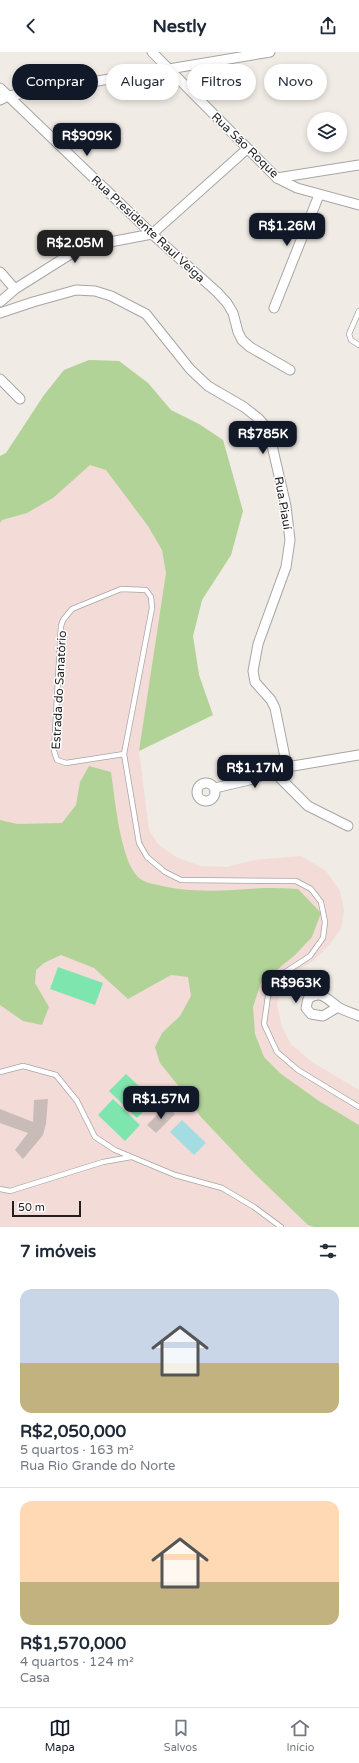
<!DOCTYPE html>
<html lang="pt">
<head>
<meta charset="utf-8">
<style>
  body { margin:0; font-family:"Varela Round",sans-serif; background:#f2f2f3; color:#1f2937; height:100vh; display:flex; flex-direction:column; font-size:15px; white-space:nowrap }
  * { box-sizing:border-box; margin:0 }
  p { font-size:13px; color:#747a83 }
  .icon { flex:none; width:22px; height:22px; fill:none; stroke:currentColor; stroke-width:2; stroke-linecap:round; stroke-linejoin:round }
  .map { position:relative; height:1175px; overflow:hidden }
  .drawer { display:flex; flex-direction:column; background:#fff; flex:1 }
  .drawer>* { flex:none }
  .hud { position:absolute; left:12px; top:12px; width:335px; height:36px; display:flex; gap:8px }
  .controls { position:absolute; left:307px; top:60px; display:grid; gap:8px }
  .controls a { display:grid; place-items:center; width:40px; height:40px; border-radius:50%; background:#fff; box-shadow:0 2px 6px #0003; font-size:20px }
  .scale { position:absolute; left:12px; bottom:10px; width:69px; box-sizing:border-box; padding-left:4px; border:2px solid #1f1f1f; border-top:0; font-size:11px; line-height:14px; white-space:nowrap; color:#1f1f1f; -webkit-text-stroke:3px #fff; paint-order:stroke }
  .price { position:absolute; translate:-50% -34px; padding:0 9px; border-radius:8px; background:#111827; color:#fff; font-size:13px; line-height:26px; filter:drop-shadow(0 1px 2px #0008) }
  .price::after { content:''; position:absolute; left:50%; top:24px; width:12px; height:9px; margin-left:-6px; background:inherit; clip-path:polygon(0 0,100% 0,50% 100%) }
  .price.on { background:#222; color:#fff }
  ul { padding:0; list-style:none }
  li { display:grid; align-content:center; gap:8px; height:212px; padding:0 20px }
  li+li { border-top:1px solid #e0e1e3 }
  li span { display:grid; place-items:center; height:124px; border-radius:12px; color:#555 }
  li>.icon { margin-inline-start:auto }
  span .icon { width:72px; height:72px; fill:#fffc; stroke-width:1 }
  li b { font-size:17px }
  h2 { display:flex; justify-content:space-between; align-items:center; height:48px; padding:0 20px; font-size:17px }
  .pill { padding:0 14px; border-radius:18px; background:#fff; box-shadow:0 2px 6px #0003; font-size:14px; line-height:36px }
  .pill.on { background:#111827; color:#fff }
  header { display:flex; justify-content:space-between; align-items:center; height:52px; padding:0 20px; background:#fff; font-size:18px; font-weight:700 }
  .tab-bar { display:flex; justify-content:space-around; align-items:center; height:56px; border-top:1px solid #e0e1e3; background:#fff; font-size:11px; color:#747a83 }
  .tab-bar a { display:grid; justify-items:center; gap:2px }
  .tab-bar .on { color:#111827 }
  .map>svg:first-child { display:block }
  .military { fill:#f3dbd8 }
  .forest { fill:#b2d397 }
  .pitch { fill:#7ee5ae }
  .water { fill:#a3dde1 }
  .building { fill:#c9bcb8 }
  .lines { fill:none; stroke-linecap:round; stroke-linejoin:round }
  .lane-casing { stroke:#a6a6a6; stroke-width:6 }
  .street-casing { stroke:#a6a6a6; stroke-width:11 }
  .lane { stroke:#fff; stroke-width:4.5 }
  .street { stroke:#fff; stroke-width:9 }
  .labels { text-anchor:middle; stroke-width:3; stroke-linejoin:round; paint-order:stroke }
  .street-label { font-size:12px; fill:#1f1f1f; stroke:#fff }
</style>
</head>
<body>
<header><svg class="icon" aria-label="back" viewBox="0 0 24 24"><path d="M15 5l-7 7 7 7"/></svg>Nestly<svg class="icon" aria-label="share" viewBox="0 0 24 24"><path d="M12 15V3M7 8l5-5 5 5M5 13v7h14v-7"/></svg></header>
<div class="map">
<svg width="359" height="1175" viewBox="0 0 359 1175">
  <rect width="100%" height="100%" fill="#f1ebe5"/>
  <path class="military" d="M89,308L119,309L148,331L171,358L199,372L223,388L243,459L231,503L202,548L193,584L199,623L213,663L139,699L149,778L158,792L176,805L200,814L227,815L254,808L301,804L326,819L340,839L344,858L341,876L330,892L315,907L293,922L280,940L277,953L282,975L291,992L312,1010L359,1038V1175H0V404L6,401L44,343L64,318Z"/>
  <g class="forest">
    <path d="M89,308L119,309L148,331L171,358L199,372L223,388L243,459L231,503L202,548L193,584L199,623L213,663L139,699L166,521L162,498L148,474L106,418L90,413L53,446L27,461L2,468L0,471V404L6,401L44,343L64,318Z"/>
    <path d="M89,714L111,720C115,746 120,809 139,826C144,830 152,832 158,833C194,842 229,838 265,836C276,836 287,836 298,837L321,861L312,885L295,903L261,931L253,955L255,982L264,1005L281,1022L319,1049L359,1073V1175H314L308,1173L252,1119L200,1064L189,1047L160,1011L155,995L162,981L180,964L191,944L188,925L171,923L128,947L94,916L61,903L44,911L36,918L35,931L49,955L42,973L23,969L0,953V768L17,772L62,771L76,753L80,730Z"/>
  </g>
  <g class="pitch">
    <path d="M58,915L103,931L95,953L50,937Z"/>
    <path d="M126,1022L154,1048L137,1066L109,1039Z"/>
    <path d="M113,1047L140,1073L125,1089L98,1063Z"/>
  </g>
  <path class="water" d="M182,1068L206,1091L194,1103L170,1080Z"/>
  <g class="building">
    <path d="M48,1047L46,1072L43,1083L23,1107L15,1098L28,1081L0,1071V1057L33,1070L34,1048Z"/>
    <path d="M166,1054L175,1062L156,1081L147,1073Z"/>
  </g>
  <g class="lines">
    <g class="lane-casing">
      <g id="lane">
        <path d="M359,259L349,282L351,288L359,293"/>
        <path d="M124,702L66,711L57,708L54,699L61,574L63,568L72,557L121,537L146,538L151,545L152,556L124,702L139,791L147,805L165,820L181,828L296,829L311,837L321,850L325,870L323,886L310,904L278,925L268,944L264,972L277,1000L298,1018L359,1055"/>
        <path d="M0,1020L23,1014L56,1023L77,1049L95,1085L115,1098L175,1123L222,1136L254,1155L281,1175"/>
        <path d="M0,1137L10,1139L103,1110L131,1105"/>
      </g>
    </g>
    <g class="street-casing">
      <g id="street">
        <path d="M152,0L277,126L297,136L359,153"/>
        <path d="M0,36L152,182L217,240L227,251L233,261L238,280L242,288L250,295L290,318"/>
        <path d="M0,48L8,44L270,0"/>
        <path d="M277,126L359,113"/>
        <path d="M0,220L15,237"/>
        <path d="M0,250L15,237L77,198L94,193L152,182L247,97"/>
        <path d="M274,256L319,143"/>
        <path d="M0,261L33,250L76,238L95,239L111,244L146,262L190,317L208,334L244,355L258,366L266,375L271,389L286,454L290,488L286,515L258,592L253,619L255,630L271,648L275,656L287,715"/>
        <path d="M0,327L20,347"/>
        <path d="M274,720L308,754L348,774"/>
        <circle cx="206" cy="740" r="9"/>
        <path d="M215,736L249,728L287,715L359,703"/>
        <path d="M338,955L323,964L311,962L306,956L308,947C321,937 328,948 338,955C344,959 353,961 359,964"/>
      </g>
    </g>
    <use href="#lane" class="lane"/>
    <use href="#street" class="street"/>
  </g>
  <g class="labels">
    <g class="street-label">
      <text transform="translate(245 93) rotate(44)" y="4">Rua São Roque</text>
      <text transform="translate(148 177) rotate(43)" y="4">Rua Presidente Raul Veiga</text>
      <text transform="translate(283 451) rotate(80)" y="4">Rua Piauí</text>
      <text transform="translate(59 638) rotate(-87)" y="4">Estrada do Sanatório</text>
    </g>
  </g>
</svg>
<div class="controls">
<a><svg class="icon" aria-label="layers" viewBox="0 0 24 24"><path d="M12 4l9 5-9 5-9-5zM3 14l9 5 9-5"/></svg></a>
</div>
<div class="scale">50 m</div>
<b class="price" style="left:87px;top:105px">R$909K</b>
<b class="price" style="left:287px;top:195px">R$1.26M</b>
<b class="price on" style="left:75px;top:212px">R$2.05M</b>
<b class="price" style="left:263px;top:403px">R$785K</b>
<b class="price" style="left:255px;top:737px">R$1.17M</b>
<b class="price" style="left:296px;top:952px">R$963K</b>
<b class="price" style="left:161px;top:1068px">R$1.57M</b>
<div class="hud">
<a class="pill on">Comprar</a>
<a class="pill">Alugar</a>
<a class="pill">Filtros</a>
<a class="pill">Novo</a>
</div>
</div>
<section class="drawer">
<h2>7 imóveis<svg class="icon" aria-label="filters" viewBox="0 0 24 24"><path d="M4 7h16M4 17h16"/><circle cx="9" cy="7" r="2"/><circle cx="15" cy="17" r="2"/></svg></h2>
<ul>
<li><span style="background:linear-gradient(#c9d6e8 60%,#c2b280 0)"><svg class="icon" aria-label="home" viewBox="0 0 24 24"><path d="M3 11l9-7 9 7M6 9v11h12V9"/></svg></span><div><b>R$2,050,000</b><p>5 quartos · 163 m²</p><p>Rua Rio Grande do Norte</p></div></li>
<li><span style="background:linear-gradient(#ffd9b3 65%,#c2b280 0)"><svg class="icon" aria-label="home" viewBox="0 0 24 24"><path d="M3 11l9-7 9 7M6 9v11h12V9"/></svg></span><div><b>R$1,570,000</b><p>4 quartos · 124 m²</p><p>Casa</p></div></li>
</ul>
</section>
<nav class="tab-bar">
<a class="on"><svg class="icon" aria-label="map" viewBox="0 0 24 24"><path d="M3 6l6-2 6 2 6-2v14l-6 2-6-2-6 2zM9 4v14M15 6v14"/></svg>Mapa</a>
<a><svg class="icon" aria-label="saved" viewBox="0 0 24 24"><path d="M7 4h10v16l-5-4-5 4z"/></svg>Salvos</a>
<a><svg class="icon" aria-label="home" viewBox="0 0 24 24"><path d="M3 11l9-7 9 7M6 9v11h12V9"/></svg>Início</a>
</nav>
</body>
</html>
